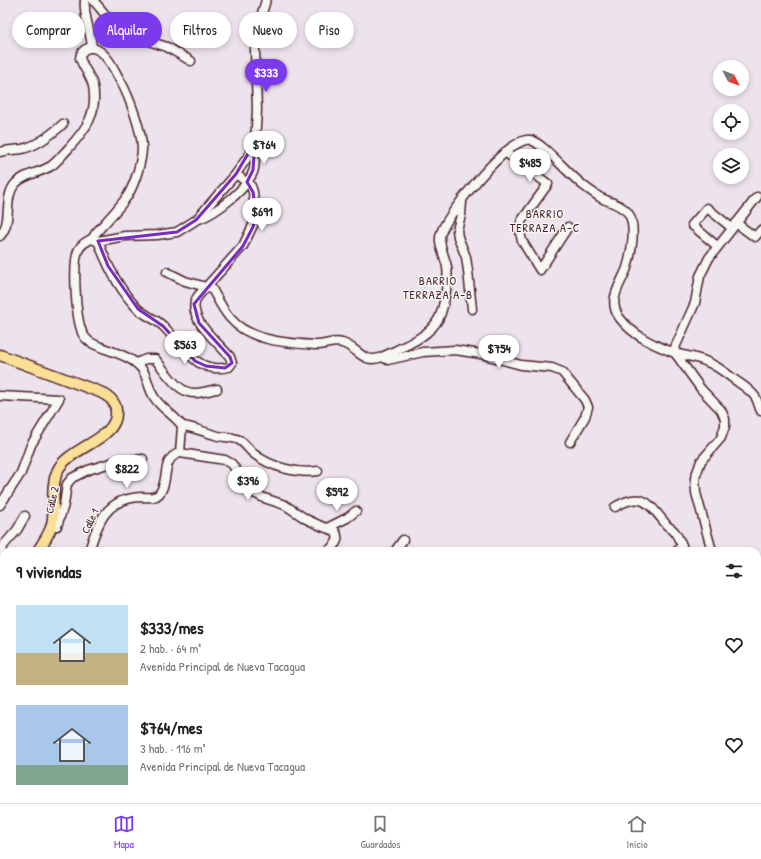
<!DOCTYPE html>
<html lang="es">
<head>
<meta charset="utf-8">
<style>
  body { margin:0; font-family:"Patrick Hand",sans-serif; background:#f6f6f6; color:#222; height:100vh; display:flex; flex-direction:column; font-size:15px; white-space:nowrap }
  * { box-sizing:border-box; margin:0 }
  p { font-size:13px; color:#767676 }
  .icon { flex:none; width:22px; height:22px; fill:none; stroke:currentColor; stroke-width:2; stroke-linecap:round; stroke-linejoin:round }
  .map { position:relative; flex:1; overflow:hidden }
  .side { position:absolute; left:0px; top:547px; width:761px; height:256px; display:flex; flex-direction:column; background:#fff; border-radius:12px 12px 0 0; box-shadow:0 2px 6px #0003 }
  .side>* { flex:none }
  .guide { position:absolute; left:12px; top:12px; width:400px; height:36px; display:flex; gap:8px }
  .needle { width:26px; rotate:132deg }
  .fabs { position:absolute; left:713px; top:60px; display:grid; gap:8px }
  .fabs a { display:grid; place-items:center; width:36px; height:36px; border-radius:50%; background:#fff; box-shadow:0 2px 6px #0003; font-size:20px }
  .price { position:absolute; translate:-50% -34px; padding:0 9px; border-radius:14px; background:#fff; color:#222; font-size:13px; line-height:26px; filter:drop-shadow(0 1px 2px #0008) }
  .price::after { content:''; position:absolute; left:50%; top:24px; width:12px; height:9px; margin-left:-6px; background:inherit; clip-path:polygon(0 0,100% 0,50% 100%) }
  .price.current { background:#7c3aed; color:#fff }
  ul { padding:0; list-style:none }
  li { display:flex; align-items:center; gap:12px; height:100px; padding:0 16px }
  li span { display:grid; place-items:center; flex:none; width:112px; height:80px; border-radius:0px; color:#555 }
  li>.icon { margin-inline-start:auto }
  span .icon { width:48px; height:48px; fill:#fffc; stroke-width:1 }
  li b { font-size:17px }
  h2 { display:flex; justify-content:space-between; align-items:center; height:48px; padding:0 16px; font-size:17px }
  .chip { padding:0 14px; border-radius:18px; background:#fff; box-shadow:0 2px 6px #0003; font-size:14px; line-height:36px }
  .chip.current { background:#7c3aed; color:#fff }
  .menu { display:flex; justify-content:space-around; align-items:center; height:56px; border-top:1px solid #e0e0e0; background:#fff; font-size:11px; color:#767676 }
  .menu a { display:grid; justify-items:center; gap:2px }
  .menu .current { color:#7c3aed }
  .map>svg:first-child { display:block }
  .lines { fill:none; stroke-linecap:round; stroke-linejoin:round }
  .minor-casing { stroke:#4a1f2b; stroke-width:11 }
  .major-casing { stroke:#4a1f2b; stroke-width:13 }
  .minor { stroke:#f6f6f2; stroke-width:8 }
  .major { stroke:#fadf96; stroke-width:10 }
  .marked { fill:none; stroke:#7b2cbf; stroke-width:3; stroke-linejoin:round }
  .labels { text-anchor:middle; stroke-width:3; stroke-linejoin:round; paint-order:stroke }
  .street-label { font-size:11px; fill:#4a1f2b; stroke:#f6f6f2 }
  .neighbourhood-label { font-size:12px; letter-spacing:1px; fill:#4a1f2b; stroke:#f6f6f2 }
</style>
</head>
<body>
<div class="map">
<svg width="761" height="803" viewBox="0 0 761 803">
  <rect width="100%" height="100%" fill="#ede3ed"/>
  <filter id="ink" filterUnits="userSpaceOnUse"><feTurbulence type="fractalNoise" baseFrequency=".025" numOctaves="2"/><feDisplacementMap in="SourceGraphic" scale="8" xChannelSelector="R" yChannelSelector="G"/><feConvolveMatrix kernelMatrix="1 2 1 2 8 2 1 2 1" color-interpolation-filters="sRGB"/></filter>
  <g filter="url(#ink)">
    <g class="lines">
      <g class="minor-casing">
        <g id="minor">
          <path d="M85,0C83,16 91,31 92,48"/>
          <path d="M93,0L110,20L122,31L133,36L167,47L191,61"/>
          <path d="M0,152C7,150 15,150 22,149C37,146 52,134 63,124"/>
          <path d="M505,152L548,184L522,220L519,228L522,241L540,270L568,227"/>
          <path d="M462,201L461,215L457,230L458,237L466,257L468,271L472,309"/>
          <path d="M199,219C216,213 249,188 254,169C255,162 255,154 255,147"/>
          <path d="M736,223L755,237L761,230"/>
          <path d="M0,236C13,222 3,198 15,184C24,174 40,173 51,166C57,162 63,154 68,149C86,129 98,114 93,86C91,76 83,68 80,58C81,49 90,45 98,50C109,56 115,72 121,82C129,96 142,131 142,148C142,161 135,183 128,195C119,209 106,221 95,234L93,238L94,240L98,241L125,236L157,235L177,232L196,220L236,174L251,152L255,142L257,110L255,50L257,30L266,0"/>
          <path d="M93,238C88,241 82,243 79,249C72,261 76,315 81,329C82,335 85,338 90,342C105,351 123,352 137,364C148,373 147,386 154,397C161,409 175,415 182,426L180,453"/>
          <path d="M98,241C107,265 120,291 138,309C146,316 156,319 163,326C183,345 196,375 229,367L232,363L230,357C219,343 183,316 198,296L243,246L256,219L253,192L251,186L236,174"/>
          <path d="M717,246L692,225L707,208L732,228"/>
          <path d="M167,272L185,281L206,287"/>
          <path d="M209,284C216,295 221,308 230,318C249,341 287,343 315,345C324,346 333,340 342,343C358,347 362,365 382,357C400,348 429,338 439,318C444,307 449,279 447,267C445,256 437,243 441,233C447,214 510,134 531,140C545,145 569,175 584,186C589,190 595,194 601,198C610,202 622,205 628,213C637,225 631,255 627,268C621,284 607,300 619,317C633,336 654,345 675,353C685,356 695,357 705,361C716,365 726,373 735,380C742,385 751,390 756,398C758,402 759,407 761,411"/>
          <path d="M673,352L695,303L700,276L709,258L757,197"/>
          <path d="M675,353L701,389L721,410L725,419V426L721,438L701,461L695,478L696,493L712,551"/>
          <path d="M382,357L388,360L423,352L455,350L481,354L521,365L552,368L562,372L585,400L588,407L585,417L570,442"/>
          <path d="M136,363L146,359H155C165,370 178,394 195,393C202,393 210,390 217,389"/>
          <path d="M0,396L59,399L31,445L21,473L0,505"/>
          <path d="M182,426C194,427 203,432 215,435C222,438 231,436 239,440C245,443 249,450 254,454C271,467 297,474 318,471"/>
          <path d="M615,507C642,491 648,502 665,523C667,527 671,528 674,531C677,535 679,540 682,545L677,551"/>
          <path d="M52,525L57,526L64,505L67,484L72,478L88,470L114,462L143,459"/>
          <path d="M327,528L347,518L356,511"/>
          <path d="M89,551C98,522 106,498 142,497C148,497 154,499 159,494C170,482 160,458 180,453L225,460L232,464L250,491L264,498L285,505L306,519L321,526L335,531C341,540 335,545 328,551"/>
          <path d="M395,551L403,540"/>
          <path d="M0,556L3,546L17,530L25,516"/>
          <path d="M0,571L4,586"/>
          <path d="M757,594L761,598"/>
          <path d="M0,607H4"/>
          <path d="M0,677L4,717"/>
          <path d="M0,762L4,760"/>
          <path d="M6,799V803"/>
          <path d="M742,799L744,803"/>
          <path d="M32,803L33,799"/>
          <path d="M378,803L380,799"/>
        </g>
      </g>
      <g class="major-casing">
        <g id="major">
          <path d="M0,355L100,392C108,396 116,401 116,411C119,440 67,447 57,472C50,488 56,507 52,524C50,534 43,542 38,551"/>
          <path d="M78,803L79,799"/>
        </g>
      </g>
      <use href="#minor" class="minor"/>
      <use href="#major" class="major"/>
    </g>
  </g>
  <path class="marked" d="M255,142L253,170L247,182L253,192L256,212L253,227L243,246L194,304L199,323L230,357L232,363L225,368L206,366L195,361L163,326L138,309L108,266L98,241L177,232L196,220L236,174Z"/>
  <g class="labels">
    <g class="street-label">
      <text transform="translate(52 500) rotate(-78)" y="4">Calle 2</text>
      <text transform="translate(90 521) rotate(-64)" y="4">Calle 1</text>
    </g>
    <g class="neighbourhood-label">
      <text x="545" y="218">BARRIO<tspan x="545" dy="14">TERRAZA A-C</tspan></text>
      <text x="438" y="285">BARRIO<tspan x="438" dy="14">TERRAZA A-B</tspan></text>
    </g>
  </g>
</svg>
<div class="fabs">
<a><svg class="needle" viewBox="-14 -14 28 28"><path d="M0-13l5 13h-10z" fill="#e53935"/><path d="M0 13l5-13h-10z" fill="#767676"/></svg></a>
<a><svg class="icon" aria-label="locate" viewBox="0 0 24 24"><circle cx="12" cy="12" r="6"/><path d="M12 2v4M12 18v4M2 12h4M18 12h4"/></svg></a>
<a><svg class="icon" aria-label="layers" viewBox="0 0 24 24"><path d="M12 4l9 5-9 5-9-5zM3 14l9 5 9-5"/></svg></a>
</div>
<b class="price current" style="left:266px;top:93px">$333</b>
<b class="price" style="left:264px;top:165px">$764</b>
<b class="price" style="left:530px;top:183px">$485</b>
<b class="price" style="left:262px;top:232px">$691</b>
<b class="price" style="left:185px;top:365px">$563</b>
<b class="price" style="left:499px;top:369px">$754</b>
<b class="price" style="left:127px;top:489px">$822</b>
<b class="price" style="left:248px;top:501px">$396</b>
<b class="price" style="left:337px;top:512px">$592</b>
<div class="guide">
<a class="chip">Comprar</a>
<a class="chip current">Alquilar</a>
<a class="chip">Filtros</a>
<a class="chip">Nuevo</a>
<a class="chip">Piso</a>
</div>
<section class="side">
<h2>9 viviendas<svg class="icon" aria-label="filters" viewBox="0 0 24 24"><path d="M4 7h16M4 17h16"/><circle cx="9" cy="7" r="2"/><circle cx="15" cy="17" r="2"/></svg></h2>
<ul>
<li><span style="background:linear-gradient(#bfe0f5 60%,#c2b280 0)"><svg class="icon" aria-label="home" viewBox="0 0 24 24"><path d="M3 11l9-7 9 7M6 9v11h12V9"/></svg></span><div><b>$333/mes</b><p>2 hab. · 64 m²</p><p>Avenida Principal de Nueva Tacagua</p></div><svg class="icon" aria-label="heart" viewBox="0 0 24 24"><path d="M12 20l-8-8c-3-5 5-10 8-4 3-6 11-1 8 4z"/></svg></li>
<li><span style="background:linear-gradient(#a9c7e8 75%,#7fa58c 0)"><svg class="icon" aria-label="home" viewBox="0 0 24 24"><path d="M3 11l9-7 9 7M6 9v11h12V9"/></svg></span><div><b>$764/mes</b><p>3 hab. · 116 m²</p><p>Avenida Principal de Nueva Tacagua</p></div><svg class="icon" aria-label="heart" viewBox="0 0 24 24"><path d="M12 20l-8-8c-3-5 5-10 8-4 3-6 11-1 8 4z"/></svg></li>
</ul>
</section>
</div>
<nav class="menu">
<a class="current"><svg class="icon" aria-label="map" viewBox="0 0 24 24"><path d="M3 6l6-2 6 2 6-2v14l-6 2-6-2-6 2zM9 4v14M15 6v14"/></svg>Mapa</a>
<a><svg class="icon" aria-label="saved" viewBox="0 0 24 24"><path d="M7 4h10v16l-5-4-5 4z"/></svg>Guardados</a>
<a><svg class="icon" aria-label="home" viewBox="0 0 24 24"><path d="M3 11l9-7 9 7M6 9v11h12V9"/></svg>Inicio</a>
</nav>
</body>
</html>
